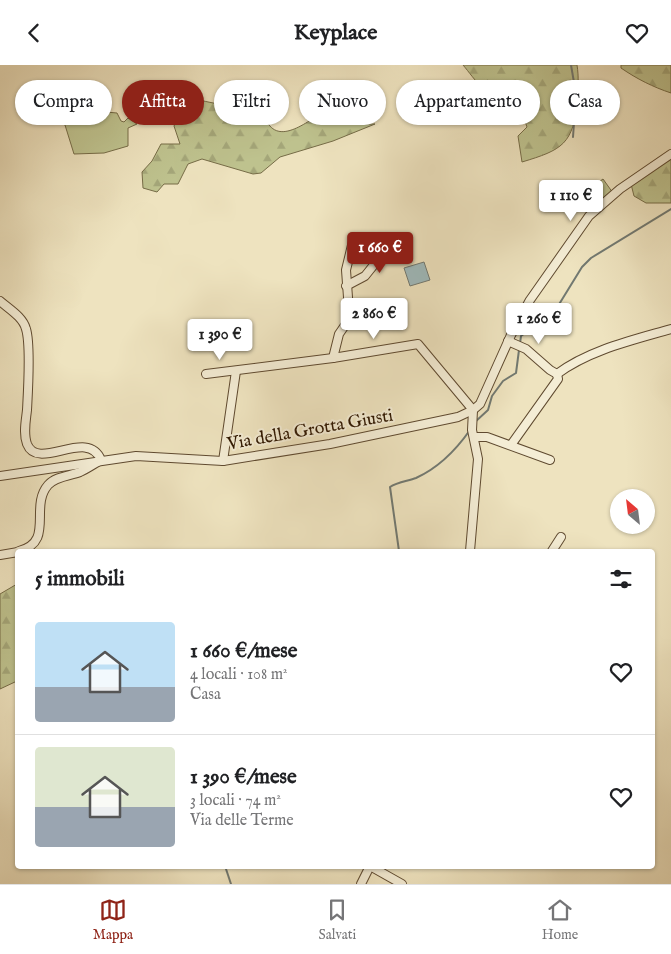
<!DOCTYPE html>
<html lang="it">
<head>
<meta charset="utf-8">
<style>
  body { margin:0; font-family:"IM FELL English",serif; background:#f6f6f6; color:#202124; height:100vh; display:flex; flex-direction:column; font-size:19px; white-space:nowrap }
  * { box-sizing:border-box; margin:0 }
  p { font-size:16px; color:#757577 }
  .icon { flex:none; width:28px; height:28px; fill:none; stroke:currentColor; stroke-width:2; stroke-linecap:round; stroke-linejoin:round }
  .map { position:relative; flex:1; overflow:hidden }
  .details { position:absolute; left:15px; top:484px; width:640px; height:320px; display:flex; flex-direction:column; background:#fff; border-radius:5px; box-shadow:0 1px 4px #0004 }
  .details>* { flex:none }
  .banner { position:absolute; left:15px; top:15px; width:641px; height:45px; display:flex; gap:10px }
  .needle { width:32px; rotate:332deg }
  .buttons { position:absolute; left:610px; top:424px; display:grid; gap:10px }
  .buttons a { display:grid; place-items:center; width:45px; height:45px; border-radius:50%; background:#fff; box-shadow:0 1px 4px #0004; font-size:25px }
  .price { position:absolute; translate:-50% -42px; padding:0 11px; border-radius:5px; background:#fff; color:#222; font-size:16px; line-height:32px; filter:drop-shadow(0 1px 2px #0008) }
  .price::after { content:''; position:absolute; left:50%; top:30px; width:15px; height:11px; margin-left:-8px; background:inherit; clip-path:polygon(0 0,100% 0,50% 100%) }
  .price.current { background:#8f2418; color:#fff }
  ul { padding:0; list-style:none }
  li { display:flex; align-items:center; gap:15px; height:125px; padding:0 20px }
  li+li { border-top:1px solid #e0e0e0 }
  li span { display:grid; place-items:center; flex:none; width:140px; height:100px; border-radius:5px; color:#555 }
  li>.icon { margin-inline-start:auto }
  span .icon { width:60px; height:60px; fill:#fffc; stroke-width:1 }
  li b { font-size:21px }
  h2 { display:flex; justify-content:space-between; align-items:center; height:60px; padding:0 20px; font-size:21px }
  .chip { padding:0 18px; border-radius:22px; background:#fff; box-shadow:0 1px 4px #0004; font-size:18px; line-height:45px }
  .chip.current { background:#8f2418; color:#fff }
  header { display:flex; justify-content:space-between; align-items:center; height:65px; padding:0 20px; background:#fff; font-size:22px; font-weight:700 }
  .tabs { display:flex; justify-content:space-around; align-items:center; height:70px; border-top:1px solid #e0e0e0; background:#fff; font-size:14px; color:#757577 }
  .tabs a { display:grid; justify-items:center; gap:2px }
  .tabs .current { color:#8f2418 }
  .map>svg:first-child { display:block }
  .grass { fill:#bec28e; stroke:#766c47 }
  .forest { fill:url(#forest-firs); stroke:#766c47 }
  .water { fill:#9fbbbd; stroke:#727971 }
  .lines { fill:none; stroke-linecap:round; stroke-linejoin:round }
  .stream { stroke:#727971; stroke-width:2 }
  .minor-casing { stroke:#5f4a30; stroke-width:10 }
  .minor { stroke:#f4edd5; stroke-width:8 }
  .labels { text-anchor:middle; stroke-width:4; stroke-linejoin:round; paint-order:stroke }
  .street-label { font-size:18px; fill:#2f1700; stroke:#f4edd5 }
</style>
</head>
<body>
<header><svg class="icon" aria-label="back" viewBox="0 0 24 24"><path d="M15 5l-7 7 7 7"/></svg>Keyplace<svg class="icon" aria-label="heart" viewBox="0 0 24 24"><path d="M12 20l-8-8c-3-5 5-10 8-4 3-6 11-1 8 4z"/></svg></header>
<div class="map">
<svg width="671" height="819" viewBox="0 0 671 819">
  <defs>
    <pattern id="forest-firs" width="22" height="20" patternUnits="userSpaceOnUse" patternTransform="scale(1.25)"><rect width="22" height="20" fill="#bec28e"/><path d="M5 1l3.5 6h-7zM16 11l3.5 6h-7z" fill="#a4a679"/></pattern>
  </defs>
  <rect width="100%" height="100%" fill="#eee3bf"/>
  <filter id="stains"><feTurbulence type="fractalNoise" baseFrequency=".004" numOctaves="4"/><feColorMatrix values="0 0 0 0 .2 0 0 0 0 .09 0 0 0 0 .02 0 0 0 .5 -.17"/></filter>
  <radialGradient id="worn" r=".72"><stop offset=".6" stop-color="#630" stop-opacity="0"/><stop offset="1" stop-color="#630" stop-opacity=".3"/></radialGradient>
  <g class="grass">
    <path d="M69,43L100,44L106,47L117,48L121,56L124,57L128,53L137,59L128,63V81L104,88L74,89L65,60L50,51L60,44Z"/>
    <path d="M603,114L613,128L586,147L576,134Z"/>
  </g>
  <g class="forest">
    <path d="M463,0H577C579,12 578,23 577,35C574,79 562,85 522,97L518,71L527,62C518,34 501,36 481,21C475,16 469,7 463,0Z"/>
    <path d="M621,0H671V28C653,22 637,14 621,3Z"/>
    <path d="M196,34C209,38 220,38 232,44L233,53L240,45L262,42C270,83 298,64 321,48L338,59H375L333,76L280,92L261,108L253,109L202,94L188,99L178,119H164L157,127L143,123L142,107L152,96L161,79H180L174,61L182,44Z"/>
    <path d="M671,94V138H646L634,131L631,119Z"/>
    <path d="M17,519V616L0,624V529Z"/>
  </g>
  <path class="water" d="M424,197L430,215L410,221L404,203Z"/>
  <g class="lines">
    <g class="stream">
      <path d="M571,0L576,29L573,72"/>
      <path d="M520,278L521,271L532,263L536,251L558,241L582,202L591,193L671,144"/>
      <path d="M475,357L488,345L492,331L503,316L516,308L519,285"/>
      <path d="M399,486L390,422C397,417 408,416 416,413C438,403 456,385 470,365"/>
      <path d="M225,801L231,819"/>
    </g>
    <g class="minor-casing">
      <g id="minor">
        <path d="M346,221L365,211L393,176L401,173"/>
        <path d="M0,236C9,244 23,252 26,264C31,280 28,326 27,345C26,355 23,368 27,379C38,407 88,362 101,395C94,399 87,404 80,407C70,411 56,411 48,420C29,442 55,477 19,486"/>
        <path d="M508,276L526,284L550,305L557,309"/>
        <path d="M333,293L339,269L348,256L349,246L346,205L354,172"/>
        <path d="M206,309L333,293L418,279L473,345"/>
        <path d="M557,309C589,285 633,275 671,264"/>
        <path d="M474,372H487L550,395"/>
        <path d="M511,380L558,314L557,309"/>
        <path d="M223,396L236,306"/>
        <path d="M0,411L136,391L223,396L330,379L458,352L473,345L480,339L511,270L530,235L589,151L620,124L671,89"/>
        <path d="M470,486L478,394L472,365L473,345"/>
        <path d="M552,486L561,472"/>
        <path d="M0,490L18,487"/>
        <path d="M370,801L402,819"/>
        <path d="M361,819L370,801"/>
      </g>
    </g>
    <use href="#minor" class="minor"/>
  </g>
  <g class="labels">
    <g class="street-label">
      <text transform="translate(310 364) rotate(-10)" y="6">Via della Grotta Giusti</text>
    </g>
  </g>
  <rect width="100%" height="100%" filter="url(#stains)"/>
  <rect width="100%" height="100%" fill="url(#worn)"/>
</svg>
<div class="buttons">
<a><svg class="needle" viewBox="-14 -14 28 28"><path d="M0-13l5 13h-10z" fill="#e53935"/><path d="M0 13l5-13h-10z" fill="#757577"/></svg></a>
</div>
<b class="price" style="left:571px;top:157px">1 110 €</b>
<b class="price current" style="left:380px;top:209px">1 660 €</b>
<b class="price" style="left:374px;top:275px">2 860 €</b>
<b class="price" style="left:539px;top:280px">1 260 €</b>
<b class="price" style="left:220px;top:296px">1 390 €</b>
<div class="banner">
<a class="chip">Compra</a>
<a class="chip current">Affitta</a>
<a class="chip">Filtri</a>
<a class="chip">Nuovo</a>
<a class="chip">Appartamento</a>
<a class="chip">Casa</a>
</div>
<section class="details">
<h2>5 immobili<svg class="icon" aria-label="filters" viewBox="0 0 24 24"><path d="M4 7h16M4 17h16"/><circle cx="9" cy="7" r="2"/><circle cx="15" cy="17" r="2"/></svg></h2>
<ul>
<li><span style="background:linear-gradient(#bfe0f5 65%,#9aa5b1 0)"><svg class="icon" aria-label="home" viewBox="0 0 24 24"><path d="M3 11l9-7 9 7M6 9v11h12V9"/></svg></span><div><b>1 660 €/mese</b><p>4 locali · 108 m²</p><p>Casa</p></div><svg class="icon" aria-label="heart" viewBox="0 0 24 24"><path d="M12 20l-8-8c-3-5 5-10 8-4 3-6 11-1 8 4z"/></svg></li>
<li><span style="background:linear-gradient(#dfe7d0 60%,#9aa5b1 0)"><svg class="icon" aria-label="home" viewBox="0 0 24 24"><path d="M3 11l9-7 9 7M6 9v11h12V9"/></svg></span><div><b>1 390 €/mese</b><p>3 locali · 74 m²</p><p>Via delle Terme</p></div><svg class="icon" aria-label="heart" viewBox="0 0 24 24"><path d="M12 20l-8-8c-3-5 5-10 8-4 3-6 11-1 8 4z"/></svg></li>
</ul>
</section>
</div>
<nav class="tabs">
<a class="current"><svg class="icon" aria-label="map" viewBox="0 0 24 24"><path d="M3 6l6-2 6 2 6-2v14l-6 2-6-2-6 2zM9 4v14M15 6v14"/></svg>Mappa</a>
<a><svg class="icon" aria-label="saved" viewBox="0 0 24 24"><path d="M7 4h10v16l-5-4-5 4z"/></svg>Salvati</a>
<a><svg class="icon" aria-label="home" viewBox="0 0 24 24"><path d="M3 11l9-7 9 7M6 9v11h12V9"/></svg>Home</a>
</nav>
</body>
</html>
